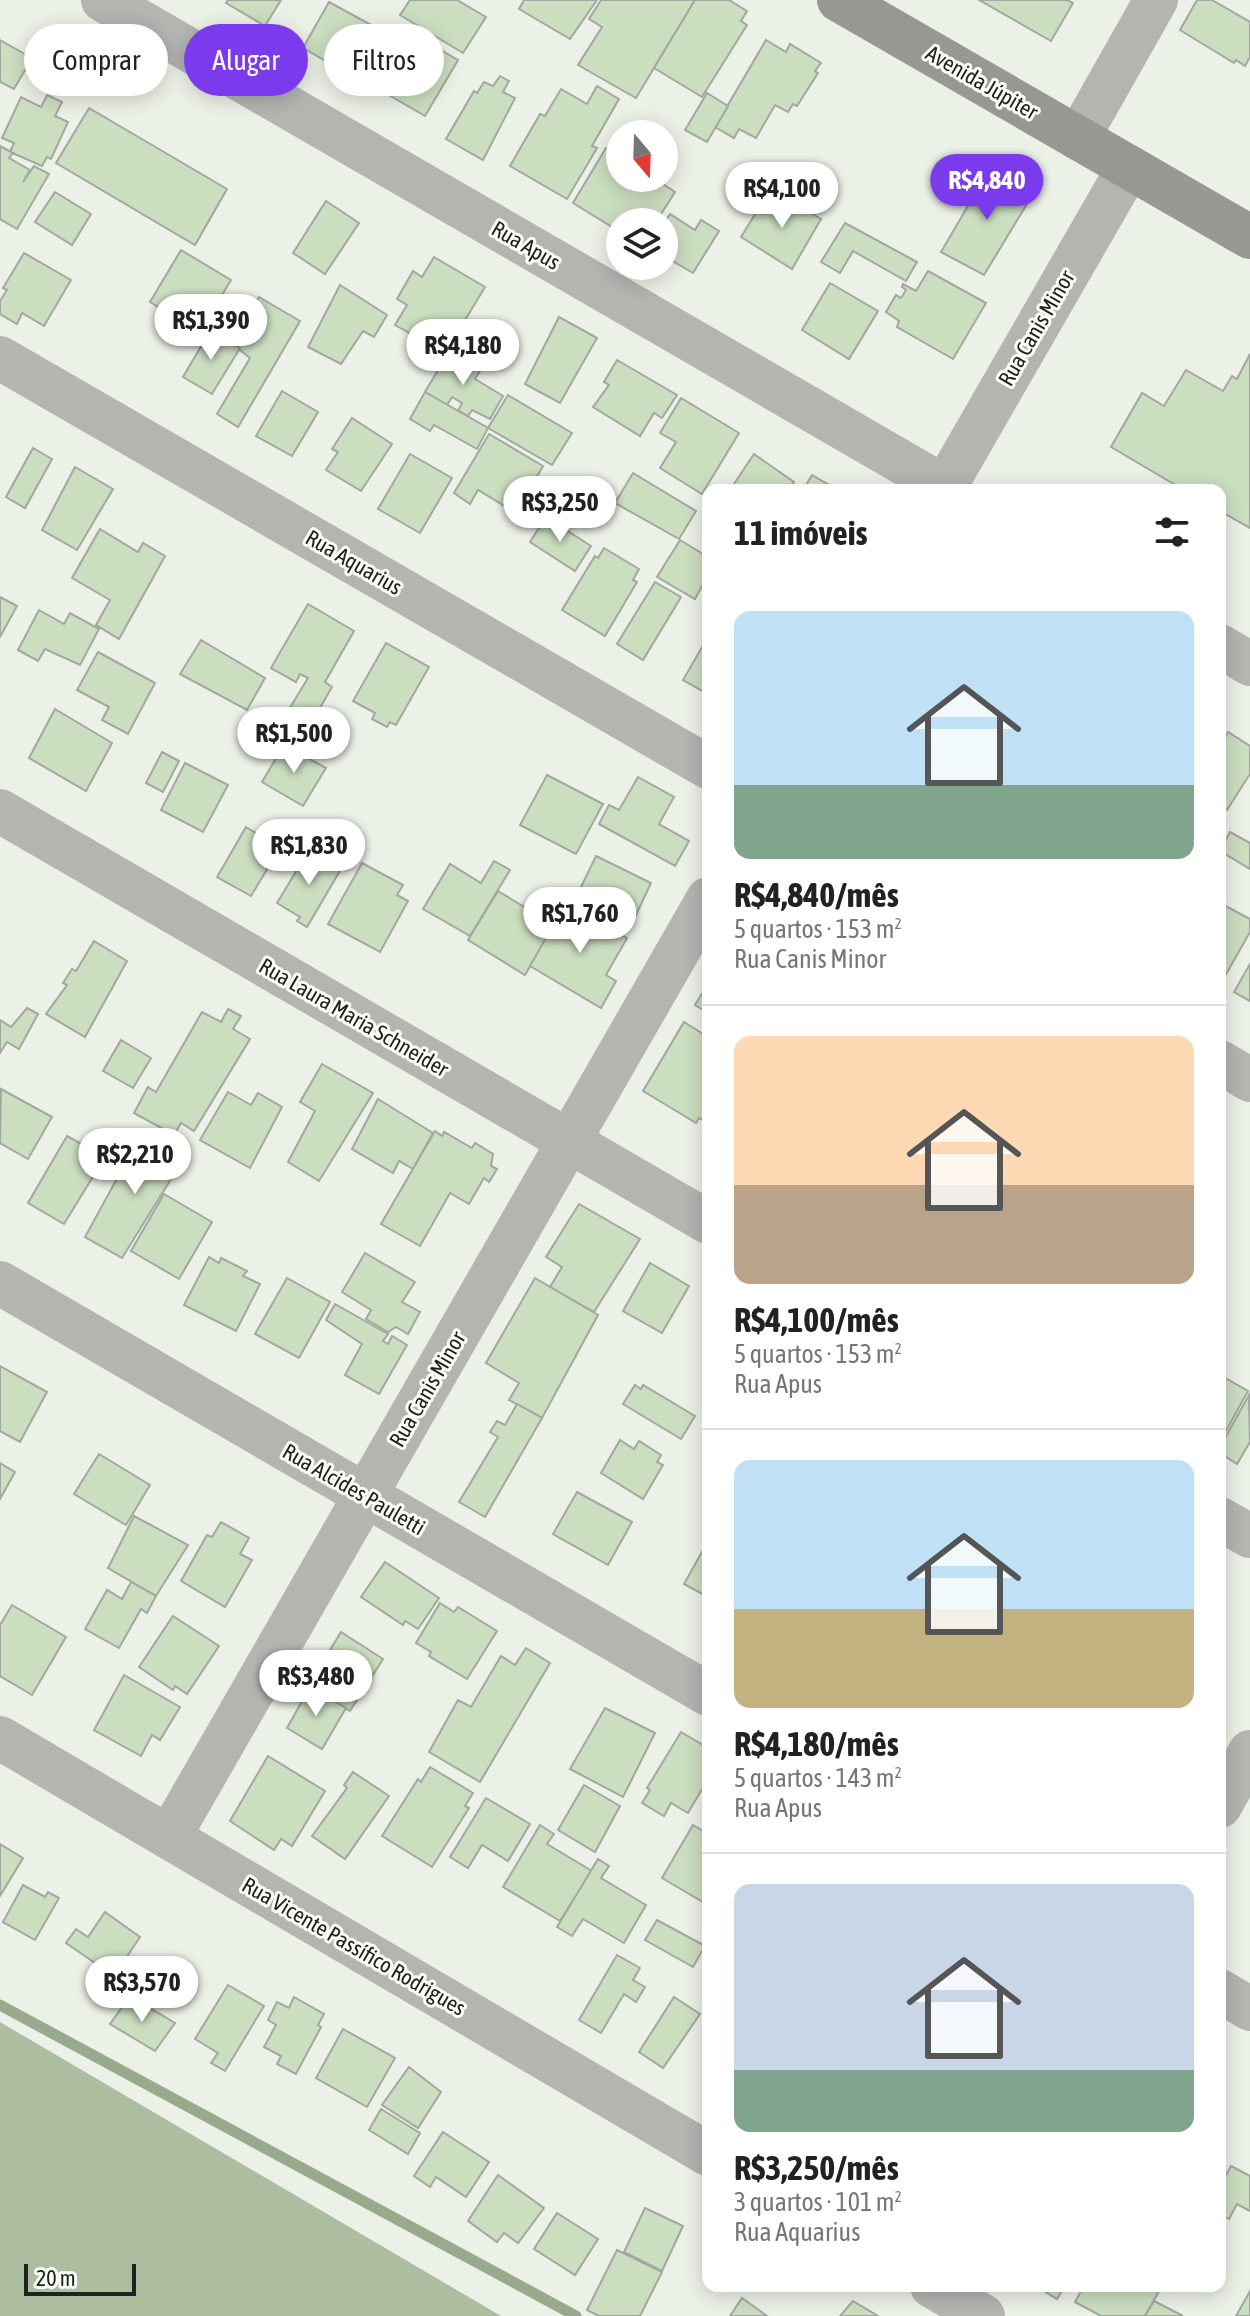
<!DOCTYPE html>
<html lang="pt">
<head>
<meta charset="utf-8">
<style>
  body { margin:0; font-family:"Asap Condensed",sans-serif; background:#f6f6f6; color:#222; height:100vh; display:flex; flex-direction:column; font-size:30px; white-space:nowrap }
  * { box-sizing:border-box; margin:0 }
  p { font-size:26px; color:#767676 }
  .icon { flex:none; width:44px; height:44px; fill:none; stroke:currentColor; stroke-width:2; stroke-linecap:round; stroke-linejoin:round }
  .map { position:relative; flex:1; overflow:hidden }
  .panel { position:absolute; left:702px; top:484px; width:524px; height:1808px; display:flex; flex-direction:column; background:#fff; border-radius:16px; box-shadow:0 4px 20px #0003 }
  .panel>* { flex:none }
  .top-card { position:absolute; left:24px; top:24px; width:558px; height:72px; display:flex; gap:16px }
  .needle { width:52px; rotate:161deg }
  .buttons { position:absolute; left:606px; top:120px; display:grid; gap:16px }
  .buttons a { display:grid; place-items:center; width:72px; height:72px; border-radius:50%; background:#fff; box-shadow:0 4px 20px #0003; font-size:40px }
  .scale { position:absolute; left:24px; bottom:20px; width:112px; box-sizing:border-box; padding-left:8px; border:4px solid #20221f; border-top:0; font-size:22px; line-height:28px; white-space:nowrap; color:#20221f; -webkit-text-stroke:6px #f9fef6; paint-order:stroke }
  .price { position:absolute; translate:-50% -68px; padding:0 18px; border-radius:28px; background:#fff; color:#222; font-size:26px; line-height:52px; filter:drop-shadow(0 2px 4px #0008) }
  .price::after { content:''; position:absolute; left:50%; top:48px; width:24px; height:18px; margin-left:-12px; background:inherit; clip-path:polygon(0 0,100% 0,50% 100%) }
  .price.active { background:#7c3aed; color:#fff }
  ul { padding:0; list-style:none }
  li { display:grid; align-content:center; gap:16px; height:424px; padding:0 32px }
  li+li { border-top:2px solid #e0e0e0 }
  li span { display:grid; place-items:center; height:248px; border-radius:16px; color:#555 }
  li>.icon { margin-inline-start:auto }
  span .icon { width:144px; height:144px; fill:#fffc; stroke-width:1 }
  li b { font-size:34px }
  h2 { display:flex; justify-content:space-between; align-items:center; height:96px; padding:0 32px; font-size:34px }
  .pill { padding:0 28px; border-radius:36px; background:#fff; box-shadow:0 4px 20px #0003; font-size:28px; line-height:72px }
  .pill.active { background:#7c3aed; color:#fff }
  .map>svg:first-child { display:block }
  .forest { fill:#acbda0 }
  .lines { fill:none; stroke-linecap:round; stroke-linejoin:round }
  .stream { stroke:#98a98c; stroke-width:11 }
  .building { fill:#ccdec0; stroke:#a2a79f; stroke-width:2 }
  .minor { stroke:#b3b5b1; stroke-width:44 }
  .secondary { stroke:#959893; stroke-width:44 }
  .labels { text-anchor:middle; stroke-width:6; stroke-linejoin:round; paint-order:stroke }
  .street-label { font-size:22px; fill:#20221f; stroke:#f9fef6 }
</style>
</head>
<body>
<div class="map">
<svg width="1250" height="2316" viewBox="0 0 1250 2316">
  <rect width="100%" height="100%" fill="#ecf1e8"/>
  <path class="forest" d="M0,2022L501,2316H0Z"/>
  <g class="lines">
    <path class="stream" d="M0,2005L576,2316"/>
  </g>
  <g class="building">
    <path d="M228,0H281L265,26L226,3Z"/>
    <path d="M410,0H457L486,17L463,53L400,15Z"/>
    <path d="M524,0H597L570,39L519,9Z"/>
    <path d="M601,0H695L636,98L578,65L602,27L589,19Z"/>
    <path d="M695,0H729L747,11L741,21L747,25L702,97L654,68Z"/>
    <path d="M979,0H1067L1073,3L1051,41Z"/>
    <path d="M1197,0H1212L1250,22V57L1245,66L1236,60L1234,63L1180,30Z"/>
    <path d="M329,2L384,32L357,79L303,48Z"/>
    <path d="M401,27L458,60L425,116L368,83Z"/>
    <path d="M0,40L32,58L14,89L0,82Z"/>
    <path d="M766,40L786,52L790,44L821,63L815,71L818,73L797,106L793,104L788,112L775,105L756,138L739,129L734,138L715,127Z"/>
    <path d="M500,76L509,81L503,92L515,98L483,160L446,139L474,91L477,93L484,82L493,86Z"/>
    <path d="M597,86L619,99L592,146L597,148L567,199L510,166L540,114L545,116L561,89L587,104Z"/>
    <path d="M707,93L728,106L707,142L685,130Z"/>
    <path d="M47,95L62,102L55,116L68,122L51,159L47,157L42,166L10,152L14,143L2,138L21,97L41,107Z"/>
    <path d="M89,108L227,189L195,245L56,163Z"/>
    <path d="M0,146L13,153L9,158L30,170L23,182L34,166L49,174L17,229L0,219Z"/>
    <path d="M606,148L620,157V178H654L675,192L656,222H620V232L573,203Z"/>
    <path d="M990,168L1033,194L984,275L941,252Z"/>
    <path d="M55,192L91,214L72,245L35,222Z"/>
    <path d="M776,192L821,219L792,269L741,237L757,211L763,214Z"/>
    <path d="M326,201L359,223L325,274L293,253Z"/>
    <path d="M670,214L695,230L701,220L719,231L693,273L664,256V223Z"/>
    <path d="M845,223L917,262L906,281L853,251L840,273L821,262Z"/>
    <path d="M181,250L231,280L200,332L150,302Z"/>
    <path d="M24,253L71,280L44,326L22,313L17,324L0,314V301L7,290L3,288Z"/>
    <path d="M434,257L485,287L445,353L395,325L407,305L397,299L413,271L422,277Z"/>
    <path d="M928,271L986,303L953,359L897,327L899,321L886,312L896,295L901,298L906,290L902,287L903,284L916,291Z"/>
    <path d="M830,283L878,311L849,359L802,330Z"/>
    <path d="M340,285L387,315L374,337L363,331L341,364L308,347Z"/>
    <path d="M259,297L300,321L238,427L217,414L250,358L231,343Z"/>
    <path d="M559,317L597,338L560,403L525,384Z"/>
    <path d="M210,331L240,348L212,394L183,377Z"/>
    <path d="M450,350L481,369L475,379L503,396L490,419L472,410L468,416L458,411L462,403L452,397L447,405L425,392Z"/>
    <path d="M1250,354V528L1220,511V490H1184L1111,447L1142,393L1164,406L1186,370L1223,391L1232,376L1237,379Z"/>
    <path d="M617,360L677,395L662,418L654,413L640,436L593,407L609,385L604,382Z"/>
    <path d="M282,391L318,412L292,456L256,436Z"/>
    <path d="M425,392L488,428L477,449L434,425L430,431L410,419Z"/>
    <path d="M508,395L572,433L552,465L488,428Z"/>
    <path d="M681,398L739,433L702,494L660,468L676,442L660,433Z"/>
    <path d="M352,418L392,444L361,491L326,470L338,452L332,449Z"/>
    <path d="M489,434L543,466L516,513L478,490L470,504L454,493Z"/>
    <path d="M33,448L52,459L25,508L6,497Z"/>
    <path d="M410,454L452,478L420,533L378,509Z"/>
    <path d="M754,454L794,482L789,490H730Z"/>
    <path d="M75,467L113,489L77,550L42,530Z"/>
    <path d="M633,473L696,511L679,539L615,503Z"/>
    <path d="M812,475L838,490H803Z"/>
    <path d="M546,517L591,546L575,571L530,542Z"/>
    <path d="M100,529L138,552L143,543L165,556L119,639L96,625L110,600L72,578Z"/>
    <path d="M680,540L708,557V590L702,586L695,599L657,577Z"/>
    <path d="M604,548L639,569L633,580L637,582L605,636L562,610L595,556L598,558Z"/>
    <path d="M655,582L681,597L643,660L617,644Z"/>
    <path d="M0,597L17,606L0,637Z"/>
    <path d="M308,604L354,631L325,682L332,687L302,739L279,726L308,678L300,674L296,682L271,668Z"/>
    <path d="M39,610L64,624L70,613L99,629L80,665L45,649L38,661L18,650Z"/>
    <path d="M708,637V694L683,680Z"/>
    <path d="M201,640L265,678L247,710L180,674Z"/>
    <path d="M386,643L429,667L396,725L390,722L387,727L372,719L375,713L353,701Z"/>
    <path d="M98,652L155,683L128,734L102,720L109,707L77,690Z"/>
    <path d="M55,709L112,743L86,791L29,758Z"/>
    <path d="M1220,732L1226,736L1228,732L1250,746V774L1227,810L1220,806Z"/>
    <path d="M284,745L326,768L303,806L262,782Z"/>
    <path d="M162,752L179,761L163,792L146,783Z"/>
    <path d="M185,763L228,785L203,832L161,810Z"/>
    <path d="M547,775L603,804L576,854L520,825Z"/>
    <path d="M638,777L674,797L659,824L689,841L675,866L599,824L609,805L619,810Z"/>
    <path d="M246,827L280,848L251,896L217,877Z"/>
    <path d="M1230,832L1250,843V869L1220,851Z"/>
    <path d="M309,850L341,869L307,927L297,921L300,917L277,903Z"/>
    <path d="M596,856L651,883L634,919L580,889Z"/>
    <path d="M494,861L510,870L470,936L423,909L450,864L481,883Z"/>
    <path d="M362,863L403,885L397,895L408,901L380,952L328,924Z"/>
    <path d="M498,891L554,925L525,975L468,940Z"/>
    <path d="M566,903L627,938L606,975L616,981L601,1008L530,966Z"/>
    <path d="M1220,903L1250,919V932L1220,985Z"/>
    <path d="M94,941L127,961L85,1037L46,1014L67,985L63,983L72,969L76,971Z"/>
    <path d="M1250,964V1001L1234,992Z"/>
    <path d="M708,984V1013L695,1005Z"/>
    <path d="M27,1008L38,1014L19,1049L7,1042L0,1053V1020L11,1027Z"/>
    <path d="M228,1009L241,1016L233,1029L250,1039L194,1131L181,1123L174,1135L134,1113L148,1087L156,1092L202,1012L221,1022Z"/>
    <path d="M684,1022L708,1037V1123L699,1118L696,1123L643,1091Z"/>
    <path d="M121,1040L151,1058L133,1088L103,1071Z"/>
    <path d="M322,1064L373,1093L319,1181L288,1162L315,1111L300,1102Z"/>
    <path d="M1,1089L52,1117L28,1159L0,1143Z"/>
    <path d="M228,1092L251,1105L258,1093L282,1107L250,1168L200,1140Z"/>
    <path d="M378,1099L433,1133L413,1169L399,1161L393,1173L352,1149Z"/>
    <path d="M435,1131L442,1136L444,1132L472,1148L475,1143L493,1154L491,1166L497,1169L489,1182L484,1178L469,1204L450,1193L420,1246L381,1224Z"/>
    <path d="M162,1134L189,1150L122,1258L85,1237L125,1164L129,1167L137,1154L146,1160Z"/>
    <path d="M67,1136L105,1157L64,1224L28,1203Z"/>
    <path d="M164,1194L212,1222L179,1279L131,1251Z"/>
    <path d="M579,1204L640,1239L594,1312L550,1287L562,1267L546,1257Z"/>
    <path d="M365,1253L415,1282L402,1302L420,1312L408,1334L396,1327L388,1332L366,1319L371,1310L342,1292Z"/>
    <path d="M209,1257L219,1263L221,1258L247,1271L243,1276L260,1284L236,1331L184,1305Z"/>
    <path d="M650,1263L689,1286L662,1333L623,1311Z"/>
    <path d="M287,1278L330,1302L299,1358L255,1334Z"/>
    <path d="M535,1278L598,1315L542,1418L509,1400L519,1383L486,1363Z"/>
    <path d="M335,1304L388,1334L383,1341L388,1344L392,1336L407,1345L379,1394L345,1375L362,1344L326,1320Z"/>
    <path d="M0,1366L47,1392L20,1442L0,1431Z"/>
    <path d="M1220,1375L1248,1391L1220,1442Z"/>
    <path d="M635,1385L641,1389L643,1385L695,1416L681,1439L623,1404Z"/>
    <path d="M1249,1395L1250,1442L1237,1464L1220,1453V1447Z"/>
    <path d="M517,1404L542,1418L485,1517L459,1502L498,1437L490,1432L497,1421L505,1425Z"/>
    <path d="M620,1440L634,1449L639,1441L661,1455L657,1462L663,1465L643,1499L601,1473Z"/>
    <path d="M99,1454L150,1485L126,1525L74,1494Z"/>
    <path d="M0,1463L15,1472L0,1499Z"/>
    <path d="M577,1492L632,1522L608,1565L553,1534Z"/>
    <path d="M134,1516L188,1545L156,1596L108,1568Z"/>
    <path d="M221,1522L249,1538L240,1554L252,1560L225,1607L181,1581L207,1535L212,1537Z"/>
    <path d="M708,1541V1597L684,1584Z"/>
    <path d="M385,1562L439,1598L418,1629L405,1621L403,1625L361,1597Z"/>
    <path d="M131,1582L156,1596L147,1613L141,1609L119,1648L85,1629L107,1590L122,1599Z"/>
    <path d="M440,1603L454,1612L458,1607L497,1631L467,1679L429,1656L431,1652L416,1643Z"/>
    <path d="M12,1605L66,1637L32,1695L0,1676V1625Z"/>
    <path d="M173,1616L219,1646L187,1694L175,1686L173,1690L139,1667Z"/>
    <path d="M341,1632L383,1659L350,1711L308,1686Z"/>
    <path d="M526,1648L550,1663L480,1782L429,1752L458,1700L471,1707L501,1656L515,1665Z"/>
    <path d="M124,1675L180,1707L160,1740L152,1735L141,1756L94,1730Z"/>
    <path d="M310,1687L346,1708L322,1749L287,1728Z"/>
    <path d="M605,1708L655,1733L623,1797L570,1769Z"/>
    <path d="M681,1732L708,1748V1779L688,1813L671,1803L664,1816L642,1803L650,1790L647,1788Z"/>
    <path d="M268,1756L325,1791L292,1846L281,1839L274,1850L230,1821Z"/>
    <path d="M430,1767L473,1793L465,1806L469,1808L432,1867L382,1836L418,1779L421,1782Z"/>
    <path d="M353,1772L389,1796L345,1859L312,1836L347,1788L344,1785Z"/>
    <path d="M584,1785L620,1806L595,1852L558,1830Z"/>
    <path d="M486,1798L530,1824L508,1861L482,1845L468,1868L450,1857Z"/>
    <path d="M540,1825L554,1834L547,1844L592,1871L560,1921L503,1887Z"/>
    <path d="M693,1825L708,1834V1905L662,1878Z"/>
    <path d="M0,1844L23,1858L0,1896Z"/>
    <path d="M598,1859L609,1866L601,1878L646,1905L624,1943L583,1919L572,1936L557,1927Z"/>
    <path d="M23,1885L45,1897L48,1892L59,1898L35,1940L3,1922Z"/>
    <path d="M105,1912L140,1937L114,1976L66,1943L76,1929L88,1937Z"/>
    <path d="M657,1920L705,1946L693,1967L645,1940Z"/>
    <path d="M617,1955L640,1968L633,1980L645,1987L636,2002L624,1994L601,2033L579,2020Z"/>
    <path d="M228,1985L264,2006L225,2071L211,2063L218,2053L195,2039Z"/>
    <path d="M130,1996L175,2023L155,2051L110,2024Z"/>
    <path d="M294,1997L324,2014L318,2025L321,2027L296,2074L277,2064L281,2056L264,2047L276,2025L268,2020L277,2002L289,2008Z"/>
    <path d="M674,1997L700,2014L663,2068L639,2052Z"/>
    <path d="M343,2029L395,2058L367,2107L316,2078Z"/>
    <path d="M409,2067L441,2092L418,2128L382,2105Z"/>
    <path d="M381,2109L420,2133L408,2154L369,2130Z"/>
    <path d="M443,2132L489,2162L466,2197L436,2177L430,2187L414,2176Z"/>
    <path d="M1231,2166L1250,2176V2211L1237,2204L1229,2219L1220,2214V2186Z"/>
    <path d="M498,2175L544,2208L518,2243L504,2233L497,2242L468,2221Z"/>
    <path d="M645,2208L683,2226L662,2271L624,2252Z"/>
    <path d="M557,2213L598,2239L575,2275L534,2249Z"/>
    <path d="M617,2250L662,2272L640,2316H599L587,2310Z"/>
    <path d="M1036,2286H1065L1057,2299Z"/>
    <path d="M1084,2286H1162L1145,2316H1101L1075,2302Z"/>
    <path d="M1250,2291V2316H1236Z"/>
    <path d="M742,2298L767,2316H730Z"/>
    <path d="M853,2301L878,2316H840Z"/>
    <path d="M1154,2301L1183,2316H1145Z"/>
  </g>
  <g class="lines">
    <g class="minor">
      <path d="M103,0L950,490"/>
      <path d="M1078,138L1156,0"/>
      <path d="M0,358L708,767"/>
      <path d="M943,490L1129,167"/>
      <path d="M1220,646L1250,664"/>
      <path d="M0,811L708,1222"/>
      <path d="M1220,1062L1250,1080"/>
      <path d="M0,1283L708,1694"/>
      <path d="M1220,1519L1250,1536"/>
      <path d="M0,1738L708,2154"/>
      <path d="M1220,1806L1250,1752"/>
      <path d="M169,1837L708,899"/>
      <path d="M1220,1991L1250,2009"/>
      <path d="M932,2286L983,2316"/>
    </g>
    <path class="secondary" d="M839,0L1250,237"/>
  </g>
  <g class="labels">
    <g class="street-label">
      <text transform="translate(982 82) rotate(30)" y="8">Avenida Júpiter</text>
      <text transform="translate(526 245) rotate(30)" y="8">Rua Apus</text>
      <text transform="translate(1036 328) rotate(-60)" y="8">Rua Canis Minor</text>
      <text transform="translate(354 562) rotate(30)" y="8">Rua Aquarius</text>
      <text transform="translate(354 1017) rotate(30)" y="8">Rua Laura Maria Schneider</text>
      <text transform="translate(427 1389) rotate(-60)" y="8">Rua Canis Minor</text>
      <text transform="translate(354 1489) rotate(30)" y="8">Rua Alcides Pauletti</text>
      <text transform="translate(354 1946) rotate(30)" y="8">Rua Vicente Passífico Rodrigues</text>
    </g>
  </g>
</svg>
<div class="buttons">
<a><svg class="needle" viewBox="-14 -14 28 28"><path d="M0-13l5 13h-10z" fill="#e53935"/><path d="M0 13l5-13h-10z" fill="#767676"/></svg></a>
<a><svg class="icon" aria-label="layers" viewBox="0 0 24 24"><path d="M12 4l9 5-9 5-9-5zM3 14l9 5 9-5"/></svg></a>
</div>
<div class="scale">20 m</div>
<b class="price active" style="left:987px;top:222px">R$4,840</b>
<b class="price" style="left:782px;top:230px">R$4,100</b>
<b class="price" style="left:211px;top:362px">R$1,390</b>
<b class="price" style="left:463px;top:387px">R$4,180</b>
<b class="price" style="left:560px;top:544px">R$3,250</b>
<b class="price" style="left:294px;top:775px">R$1,500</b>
<b class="price" style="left:309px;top:887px">R$1,830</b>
<b class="price" style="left:580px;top:955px">R$1,760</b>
<b class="price" style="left:135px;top:1196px">R$2,210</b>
<b class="price" style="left:316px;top:1718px">R$3,480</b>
<b class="price" style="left:142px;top:2024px">R$3,570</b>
<div class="top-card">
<a class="pill">Comprar</a>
<a class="pill active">Alugar</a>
<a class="pill">Filtros</a>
</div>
<section class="panel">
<h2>11 imóveis<svg class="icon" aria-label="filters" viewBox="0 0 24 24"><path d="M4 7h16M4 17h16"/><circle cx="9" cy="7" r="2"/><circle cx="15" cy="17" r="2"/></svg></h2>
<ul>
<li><span style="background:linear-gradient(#bfe0f5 70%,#7fa58c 0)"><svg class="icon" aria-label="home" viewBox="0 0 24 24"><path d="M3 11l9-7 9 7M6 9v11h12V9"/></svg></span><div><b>R$4,840/mês</b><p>5 quartos · 153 m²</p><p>Rua Canis Minor</p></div></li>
<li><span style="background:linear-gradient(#ffd9b3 60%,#b9a48a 0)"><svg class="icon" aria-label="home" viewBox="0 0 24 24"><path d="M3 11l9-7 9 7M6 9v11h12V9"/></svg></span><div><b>R$4,100/mês</b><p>5 quartos · 153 m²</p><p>Rua Apus</p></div></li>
<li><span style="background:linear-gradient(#bfe0f5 60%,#c2b280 0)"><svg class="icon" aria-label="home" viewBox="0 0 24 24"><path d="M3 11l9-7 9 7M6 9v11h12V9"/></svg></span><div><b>R$4,180/mês</b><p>5 quartos · 143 m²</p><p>Rua Apus</p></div></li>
<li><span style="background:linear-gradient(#c9d6e8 75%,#7fa58c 0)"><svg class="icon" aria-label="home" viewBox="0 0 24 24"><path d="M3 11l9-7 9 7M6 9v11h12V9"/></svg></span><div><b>R$3,250/mês</b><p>3 quartos · 101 m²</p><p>Rua Aquarius</p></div></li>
</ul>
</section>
</div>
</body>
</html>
